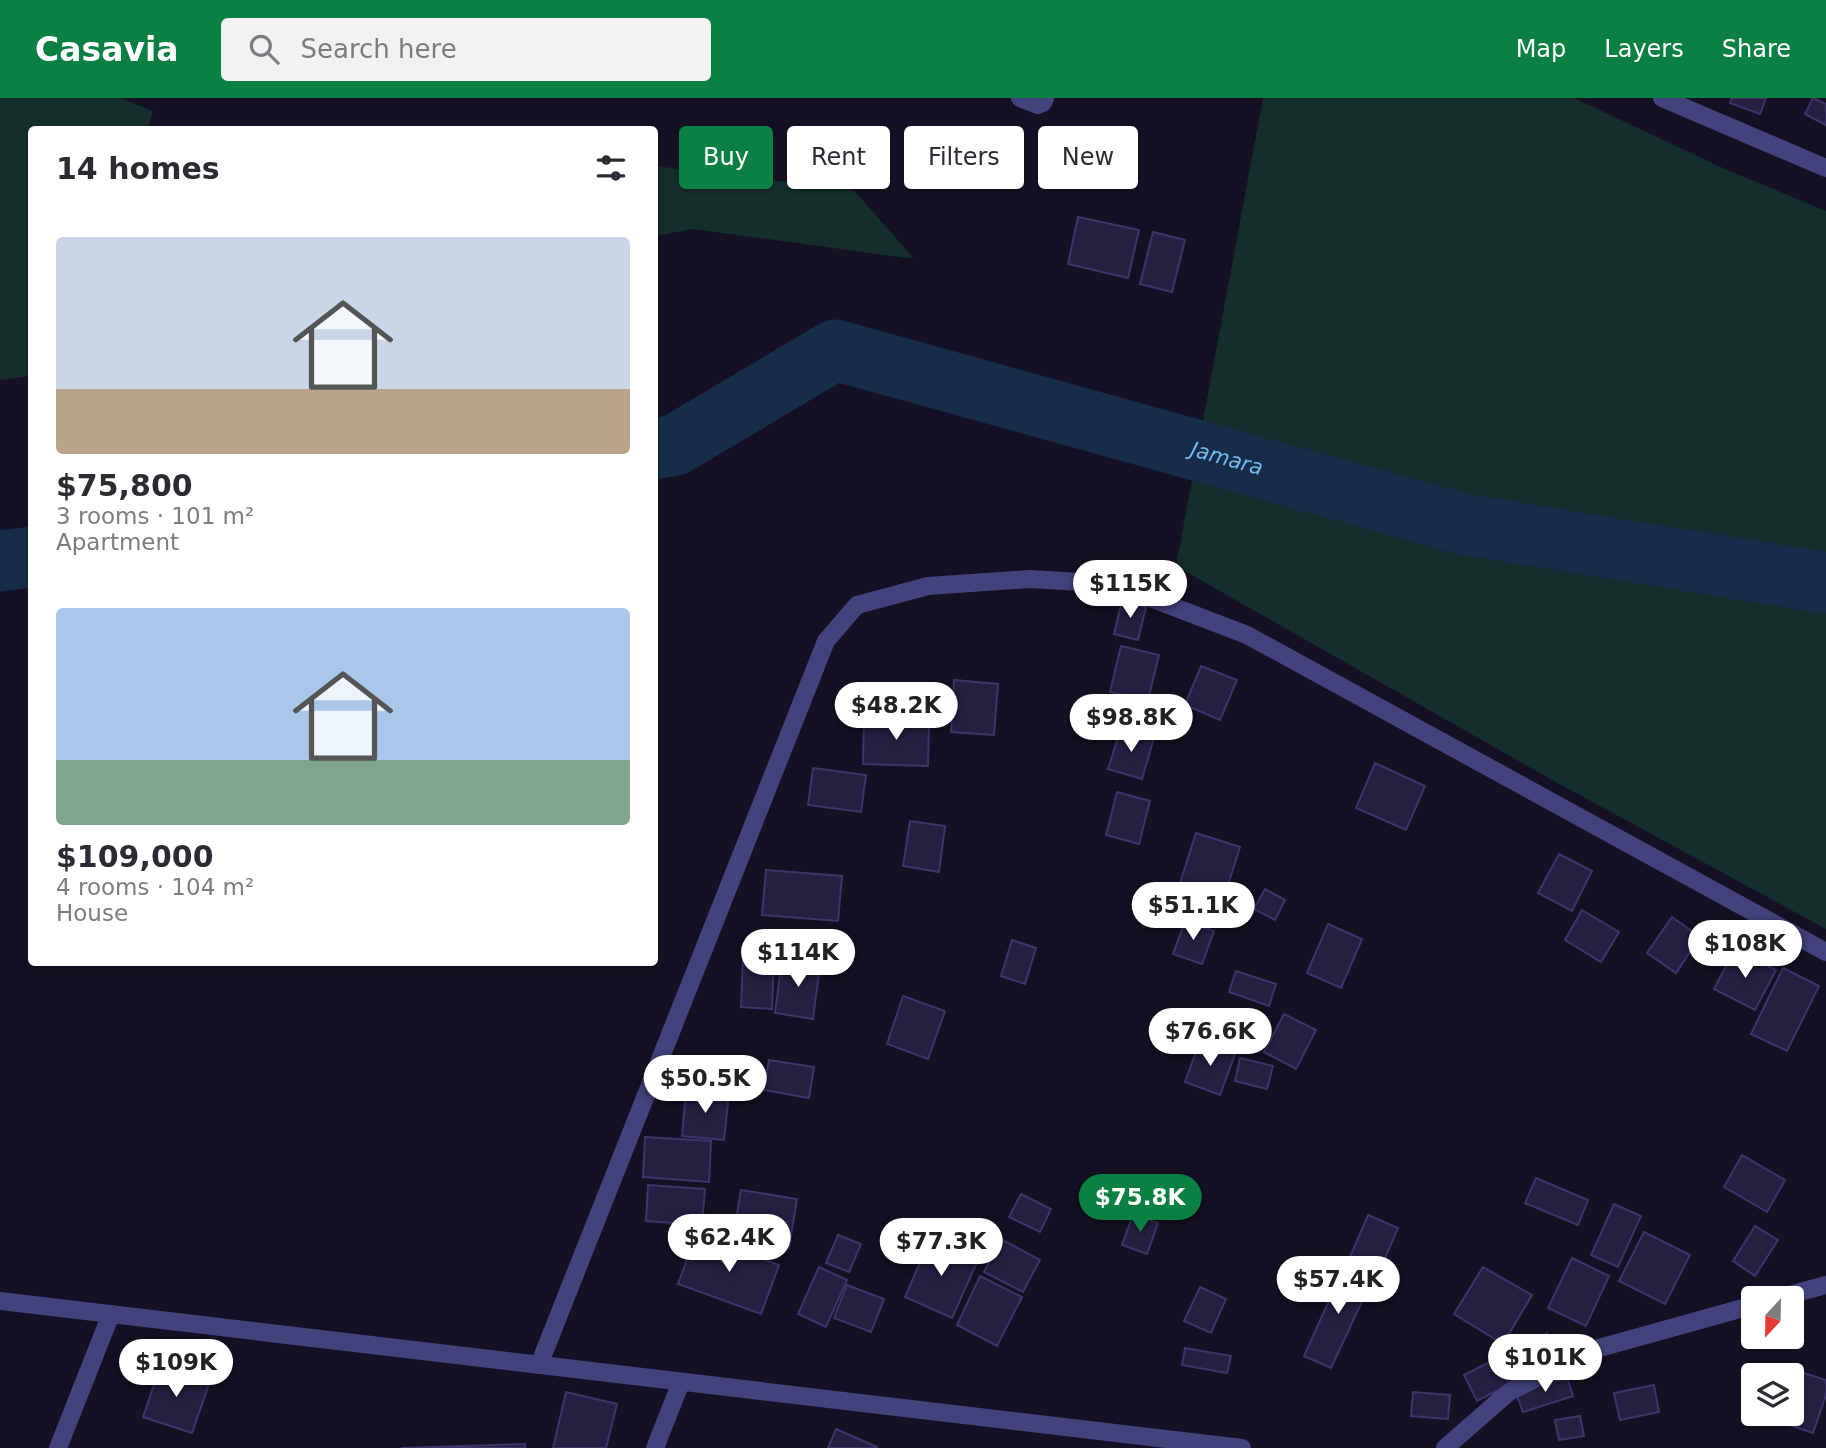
<!DOCTYPE html>
<html lang="en">
<head>
<meta charset="utf-8">
<style>
  body { margin:0; font-family:"DejaVu Sans",sans-serif; background:#f2f2f3; color:#2b2b33; height:100vh; display:flex; flex-direction:column; font-size:26px; white-space:nowrap }
  * { box-sizing:border-box; margin:0 }
  p { font-size:23px; color:#7c7c81 }
  .icon { flex:none; width:38px; height:38px; fill:none; stroke:currentColor; stroke-width:2; stroke-linecap:round; stroke-linejoin:round }
  .map { position:relative; flex:1; overflow:hidden }
  .drawer { position:absolute; left:28px; top:28px; width:630px; height:840px; display:flex; flex-direction:column; background:#fff; border-radius:7px; box-shadow:0 2px 5px #0004 }
  .drawer>* { flex:none }
  .hud { position:absolute; left:679px; top:28px; width:665px; height:63px; display:flex; gap:14px }
  .needle { width:46px; rotate:202deg }
  .buttons { position:absolute; left:1741px; top:1188px; display:grid; gap:14px }
  .buttons a { display:grid; place-items:center; width:63px; height:63px; border-radius:7px; background:#fff; box-shadow:0 2px 5px #0004; font-size:35px }
  .price { position:absolute; translate:-50% -60px; padding:0 16px; border-radius:24px; background:#fff; color:#222; font-size:23px; line-height:46px; filter:drop-shadow(0 2px 4px #0008) }
  .price::after { content:''; position:absolute; left:50%; top:42px; width:21px; height:16px; margin-left:-10px; background:inherit; clip-path:polygon(0 0,100% 0,50% 100%) }
  .price.on { background:#0b8043; color:#fff }
  ul { padding:0; list-style:none }
  li { display:grid; align-content:center; gap:14px; height:371px; padding:0 28px }
  li span { display:grid; place-items:center; height:217px; border-radius:7px; color:#555 }
  li>.icon { margin-inline-start:auto }
  span .icon { width:126px; height:126px; fill:#fffc; stroke-width:1 }
  li b { font-size:30px }
  h2 { display:flex; justify-content:space-between; align-items:center; height:84px; padding:0 28px; font-size:30px }
  .chip { padding:0 24px; border-radius:7px; background:#fff; box-shadow:0 2px 5px #0004; font-size:24px; line-height:63px }
  .chip.on { background:#0b8043; color:#fff }
  header { display:flex; align-items:center; gap:42px; box-sizing:border-box; height:98px; padding:0 35px; background:#0b8043; color:#fff }
  header strong { font-size:33px }
  nav { display:flex; gap:38px; margin-inline-start:auto; font-size:24px }
  .search { width:490px; height:63px; background:#f2f2f3; display:flex; align-items:center; gap:18px; box-sizing:border-box; padding:0 24px; border-radius:7px; color:#7c7c81; font-size:26px }
  .map>svg:first-child { display:block }
  .green { fill:#152d2b }
  .lines { fill:none; stroke-linecap:round; stroke-linejoin:round }
  .river { stroke:#162c49; stroke-width:61 }
  .building { fill:#252042; stroke:#3d346b; stroke-width:2 }
  .street { stroke:#42437d; stroke-width:18 }
  .labels { text-anchor:middle; stroke-width:7; stroke-linejoin:round; paint-order:stroke }
  .water-label { font-size:21px; font-style:italic; fill:#73bbee; stroke:#141124 }
</style>
</head>
<body>
<header>
<strong>Casavia</strong>
<div class="search"><svg class="icon" aria-label="search" viewBox="0 0 24 24"><circle cx="10" cy="10" r="6"/><path d="M15 15l6 6"/></svg>Search here</div>
<nav><a>Map</a><a>Layers</a><a>Share</a></nav>
</header>
<div class="map">
<svg width="1826" height="1350" viewBox="0 0 1826 1350">
  <rect width="100%" height="100%" fill="#141124"/>
  <g class="green">
    <path d="M0,0H120L153,13L148,31L32,32L31,278L0,282Z"/>
    <path d="M1263,0H1574L1725,71L1826,113V831L1552,682L1176,468Z"/>
    <path d="M655,68L854,92L914,161L693,131L655,138Z"/>
  </g>
  <g class="lines">
    <g class="river">
      <path id="s1" d="M654,351L675,347L835,252L1463,426L1826,485"/>
      <path d="M0,463L32,459"/>
    </g>
  </g>
  <g class="building">
    <path d="M1732,0H1766L1760,16L1730,5Z"/>
    <path d="M1813,0L1826,6V27L1805,16Z"/>
    <path d="M1078,119L1139,132L1128,180L1068,166Z"/>
    <path d="M1153,134L1185,142L1172,194L1140,186Z"/>
    <path d="M1122,503L1146,509L1138,542L1114,536Z"/>
    <path d="M1121,548L1159,557L1148,602L1110,594Z"/>
    <path d="M1201,568L1237,582L1220,622L1185,607Z"/>
    <path d="M954,582L998,586L994,637L951,634Z"/>
    <path d="M864,621L929,623L928,668L863,666Z"/>
    <path d="M1121,630L1154,640L1142,681L1108,671Z"/>
    <path d="M1375,665L1425,688L1406,732L1356,710Z"/>
    <path d="M813,670L866,677L861,714L808,707Z"/>
    <path d="M1117,694L1150,703L1139,746L1106,737Z"/>
    <path d="M910,723L945,728L939,774L903,768Z"/>
    <path d="M1196,735L1240,749L1223,803L1179,788Z"/>
    <path d="M1559,756L1592,773L1572,813L1538,795Z"/>
    <path d="M766,772L842,778L838,823L762,817Z"/>
    <path d="M1265,791L1285,802L1275,822L1254,811Z"/>
    <path d="M1582,812L1619,834L1601,864L1565,842Z"/>
    <path d="M1672,819L1700,839L1676,875L1647,855Z"/>
    <path d="M1185,823L1214,833L1202,866L1173,856Z"/>
    <path d="M1328,826L1362,841L1341,890L1307,875Z"/>
    <path d="M1012,842L1036,850L1025,886L1001,878Z"/>
    <path d="M1735,851L1776,872L1755,912L1714,891Z"/>
    <path d="M743,859L774,860L772,911L741,909Z"/>
    <path d="M782,861L820,867L813,921L775,915Z"/>
    <path d="M1783,870L1819,888L1787,953L1751,936Z"/>
    <path d="M1236,873L1276,886L1269,908L1229,894Z"/>
    <path d="M903,898L945,913L928,961L887,946Z"/>
    <path d="M1284,916L1316,932L1296,971L1264,954Z"/>
    <path d="M1200,943L1235,956L1220,997L1185,984Z"/>
    <path d="M1240,960L1273,968L1267,991L1235,983Z"/>
    <path d="M769,962L814,969L809,1000L764,992Z"/>
    <path d="M686,991L729,996L724,1042L682,1038Z"/>
    <path d="M645,1039L711,1043L709,1084L643,1079Z"/>
    <path d="M1742,1057L1785,1082L1767,1114L1724,1089Z"/>
    <path d="M1536,1080L1588,1102L1578,1127L1525,1105Z"/>
    <path d="M648,1087L705,1091L702,1127L646,1123Z"/>
    <path d="M741,1092L797,1101L789,1150L733,1140Z"/>
    <path d="M1021,1096L1051,1111L1040,1134L1009,1119Z"/>
    <path d="M1614,1106L1641,1118L1618,1169L1591,1157Z"/>
    <path d="M1133,1116L1158,1125L1147,1156L1122,1147Z"/>
    <path d="M1368,1117L1398,1130L1380,1172L1350,1159Z"/>
    <path d="M1755,1128L1778,1142L1755,1178L1733,1163Z"/>
    <path d="M1644,1134L1690,1157L1665,1206L1619,1183Z"/>
    <path d="M696,1137L779,1167L761,1216L678,1186Z"/>
    <path d="M838,1137L861,1146L849,1174L826,1165Z"/>
    <path d="M930,1141L978,1162L952,1220L905,1199Z"/>
    <path d="M1001,1141L1040,1162L1023,1194L984,1174Z"/>
    <path d="M1572,1160L1609,1178L1586,1228L1548,1210Z"/>
    <path d="M1345,1167L1373,1180L1331,1270L1304,1258Z"/>
    <path d="M819,1169L847,1182L826,1229L798,1216Z"/>
    <path d="M1483,1169L1532,1197L1503,1246L1454,1216Z"/>
    <path d="M980,1178L1022,1199L997,1248L957,1227Z"/>
    <path d="M847,1187L884,1201L871,1234L834,1220Z"/>
    <path d="M1200,1189L1226,1201L1211,1235L1184,1223Z"/>
    <path d="M1547,1235L1560,1261L1477,1303L1464,1277Z"/>
    <path d="M1185,1250L1231,1258L1227,1275L1182,1267Z"/>
    <path d="M161,1266L210,1283L192,1335L143,1319Z"/>
    <path d="M1804,1275L1826,1282V1297L1813,1335L1786,1326L1790,1316H1792V1310Z"/>
    <path d="M1567,1279L1573,1298L1523,1314L1516,1295Z"/>
    <path d="M1654,1287L1659,1314L1620,1322L1614,1295Z"/>
    <path d="M566,1294L617,1306L606,1350H553Z"/>
    <path d="M1413,1294L1450,1297L1448,1321L1411,1318Z"/>
    <path d="M1580,1318L1584,1338L1559,1342L1555,1322Z"/>
    <path d="M836,1331L877,1349V1350H828Z"/>
    <path d="M525,1346V1350H401Z"/>
  </g>
  <g class="lines">
    <g class="street">
      <path d="M1020,0L1038,7L1043,5L1045,0"/>
      <path d="M1662,0L1826,70"/>
      <path d="M1778,1200L1826,1187"/>
      <path d="M0,1203L1242,1350"/>
      <path d="M539,1267L826,543L857,507L928,488L1030,481L1114,486L1247,537L1826,854"/>
      <path d="M58,1350L111,1216"/>
      <path d="M655,1350L681,1284"/>
      <path d="M1445,1350L1509,1294L1592,1252L1754,1207"/>
    </g>
  </g>
  <g class="labels">
    <g class="water-label">
      <text dy="7" stroke="none"><textPath href="#s1" startOffset="614">Jamara</textPath></text>
    </g>
  </g>
</svg>
<div class="buttons">
<a><svg class="needle" viewBox="-14 -14 28 28"><path d="M0-13l5 13h-10z" fill="#e53935"/><path d="M0 13l5-13h-10z" fill="#7c7c81"/></svg></a>
<a><svg class="icon" aria-label="layers" viewBox="0 0 24 24"><path d="M12 4l9 5-9 5-9-5zM3 14l9 5 9-5"/></svg></a>
</div>
<b class="price" style="left:1130px;top:522px">$115K</b>
<b class="price" style="left:896px;top:644px">$48.2K</b>
<b class="price" style="left:1131px;top:656px">$98.8K</b>
<b class="price" style="left:1193px;top:844px">$51.1K</b>
<b class="price" style="left:1745px;top:882px">$108K</b>
<b class="price" style="left:798px;top:891px">$114K</b>
<b class="price" style="left:1210px;top:970px">$76.6K</b>
<b class="price" style="left:705px;top:1017px">$50.5K</b>
<b class="price on" style="left:1140px;top:1136px">$75.8K</b>
<b class="price" style="left:729px;top:1176px">$62.4K</b>
<b class="price" style="left:941px;top:1180px">$77.3K</b>
<b class="price" style="left:1338px;top:1218px">$57.4K</b>
<b class="price" style="left:1545px;top:1296px">$101K</b>
<b class="price" style="left:176px;top:1301px">$109K</b>
<div class="hud">
<a class="chip on">Buy</a>
<a class="chip">Rent</a>
<a class="chip">Filters</a>
<a class="chip">New</a>
</div>
<section class="drawer">
<h2>14 homes<svg class="icon" aria-label="filters" viewBox="0 0 24 24"><path d="M4 7h16M4 17h16"/><circle cx="9" cy="7" r="2"/><circle cx="15" cy="17" r="2"/></svg></h2>
<ul>
<li><span style="background:linear-gradient(#c9d6e8 70%,#b9a48a 0)"><svg class="icon" aria-label="home" viewBox="0 0 24 24"><path d="M3 11l9-7 9 7M6 9v11h12V9"/></svg></span><div><b>$75,800</b><p>3 rooms · 101 m²</p><p>Apartment</p></div></li>
<li><span style="background:linear-gradient(#a9c7e8 70%,#7fa58c 0)"><svg class="icon" aria-label="home" viewBox="0 0 24 24"><path d="M3 11l9-7 9 7M6 9v11h12V9"/></svg></span><div><b>$109,000</b><p>4 rooms · 104 m²</p><p>House</p></div></li>
</ul>
</section>
</div>
</body>
</html>
